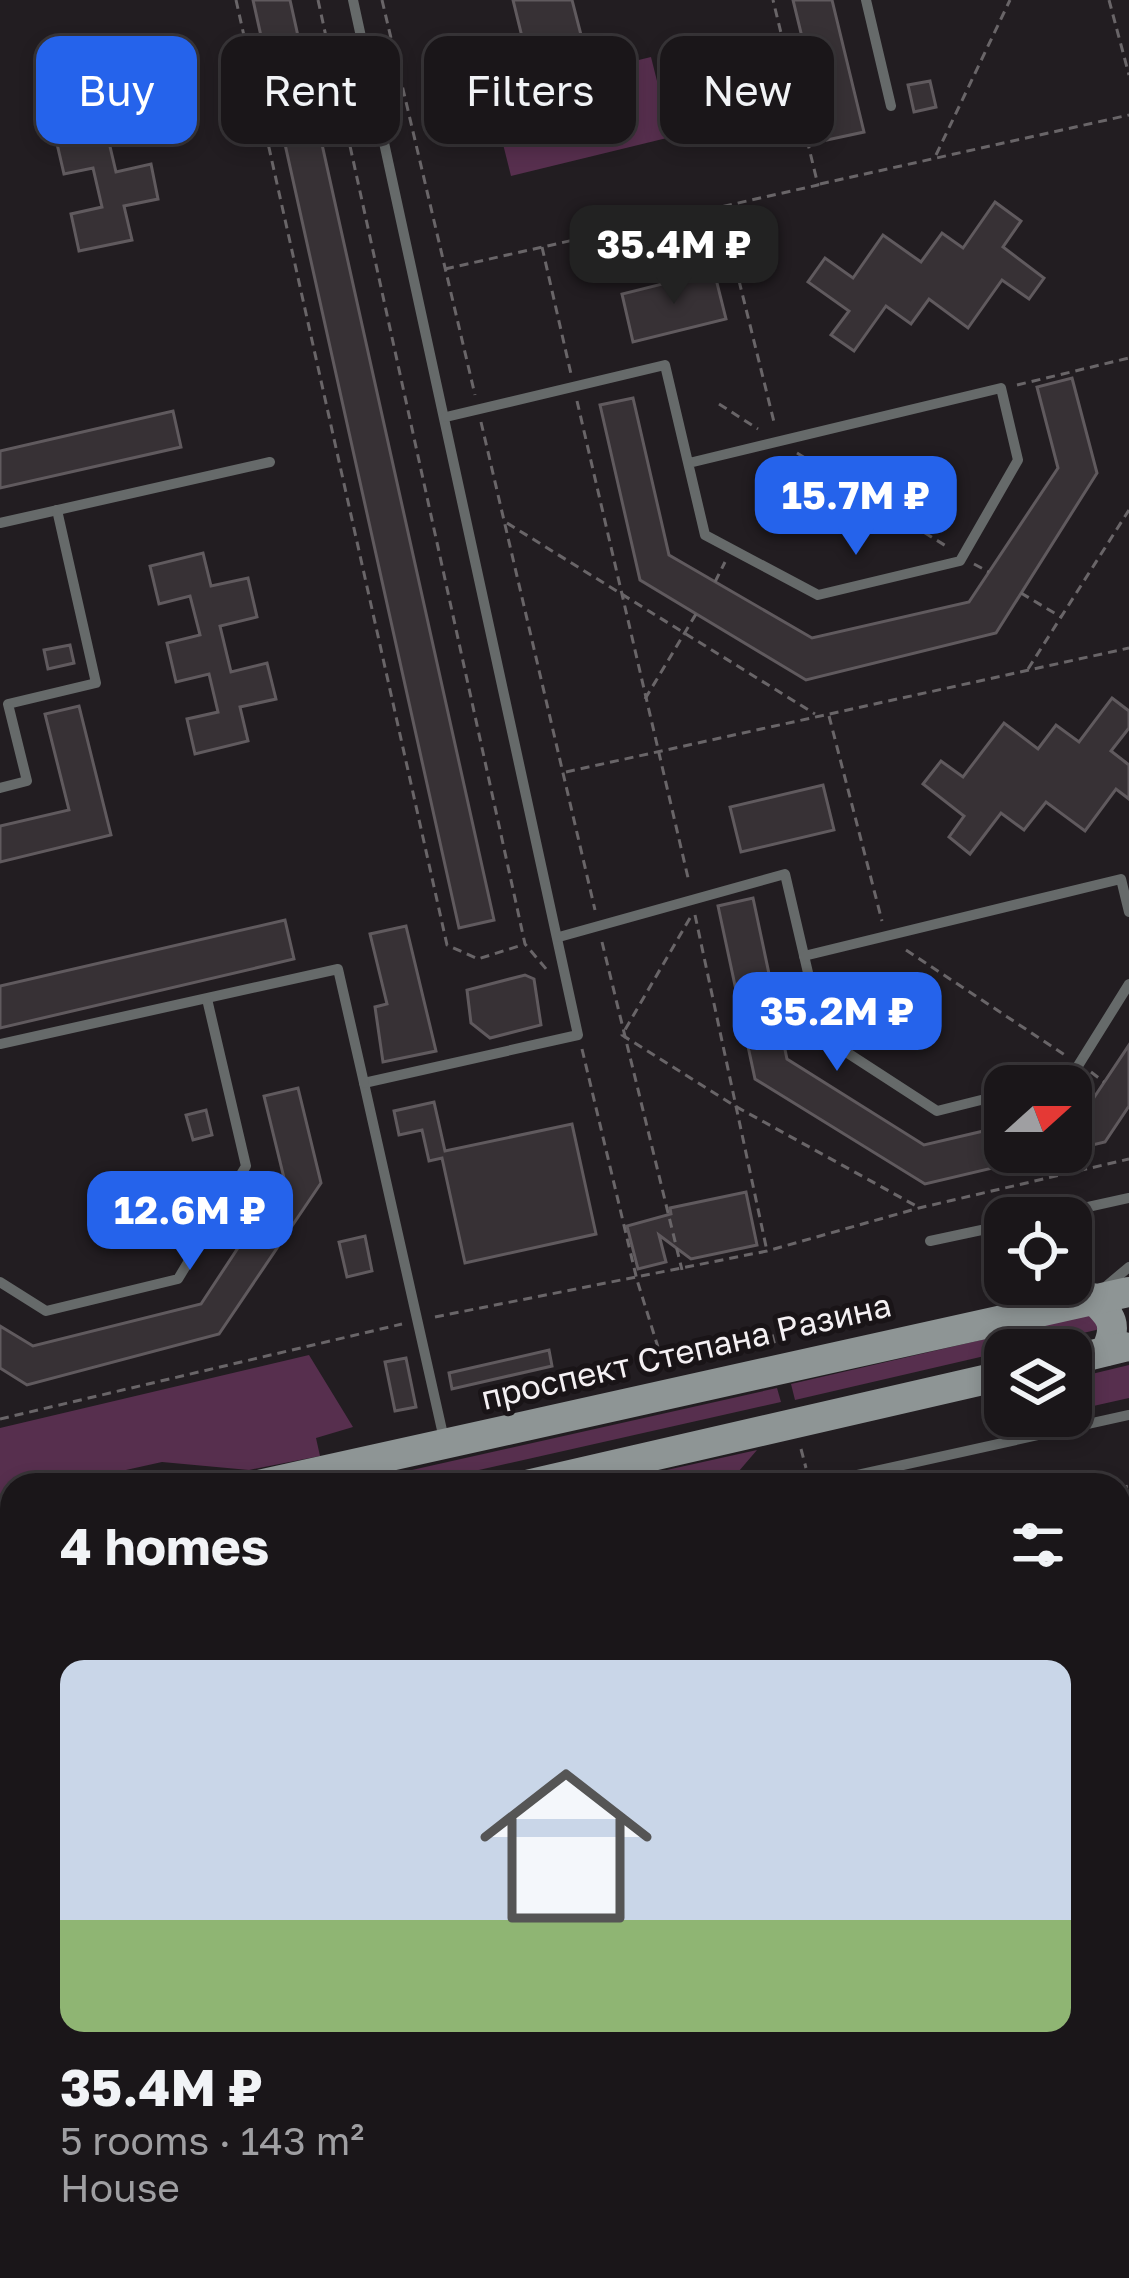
<!DOCTYPE html>
<html lang="en">
<head>
<meta charset="utf-8">
<style>
  body { margin:0; font-family:"Golos Text",sans-serif; background:#272326; color:#f1f3f6; height:100vh; display:flex; flex-direction:column; font-size:45px; white-space:nowrap }
  * { box-sizing:border-box; margin:0 }
  p { font-size:39px; color:#9f9fa2 }
  .icon { flex:none; width:66px; height:66px; fill:none; stroke:currentColor; stroke-width:2; stroke-linecap:round; stroke-linejoin:round }
  .map { position:relative; flex:1; overflow:hidden }
  .details { position:absolute; left:0px; top:1473px; width:1131px; height:807px; display:flex; flex-direction:column; background:#1a1619; border-radius:36px 36px 0 0; box-shadow:0 6px 18px #0003,0 0 0 3px #383538 }
  .details>* { flex:none }
  .banner { position:absolute; left:36px; top:36px; width:1059px; height:108px; display:flex; gap:24px }
  .needle { width:78px; rotate:69deg }
  .tools { position:absolute; left:984px; top:1065px; display:grid; gap:24px }
  .tools a { display:grid; place-items:center; width:108px; height:108px; border-radius:24px; background:#1a1619; box-shadow:0 6px 18px #0003,0 0 0 3px #383538; font-size:60px }
  .price { position:absolute; translate:-50% -102px; padding:0 27px; border-radius:24px; background:#2563eb; color:#fff; font-size:39px; line-height:78px; filter:drop-shadow(0 3px 6px #0008) }
  .price::after { content:''; position:absolute; left:50%; top:72px; width:36px; height:27px; margin-left:-18px; background:inherit; clip-path:polygon(0 0,100% 0,50% 100%) }
  .price.selected { background:#222; color:#fff }
  ul { padding:0; list-style:none }
  li { display:grid; align-content:center; gap:24px; height:636px; padding:0 60px }
  li+li { border-top:3px solid #383538 }
  li span { display:grid; place-items:center; height:372px; border-radius:24px; color:#555 }
  li>.icon { margin-inline-start:auto }
  span .icon { width:216px; height:216px; fill:#fffc; stroke-width:1 }
  li b { font-size:51px }
  h2 { display:flex; justify-content:space-between; align-items:center; height:144px; padding:0 60px; font-size:51px }
  .chip { padding:0 42px; border-radius:24px; background:#1a1619; box-shadow:0 6px 18px #0003,0 0 0 3px #383538; font-size:42px; line-height:108px }
  .chip.selected { background:#2563eb; color:#fff }
  .map>svg:first-child { display:block }
  .green { fill:#572f4e }
  .building { fill:#373135; stroke:#605a5e; stroke-width:3 }
  .lines { fill:none; stroke-linecap:round; stroke-linejoin:round }
  .path { stroke:#696568; stroke-width:3; stroke-dasharray:9 6; stroke-linecap:butt }
  .service { stroke:#666a6a; stroke-width:10 }
  .secondary { stroke:#8e9595; stroke-width:30 }
  .labels { text-anchor:middle; stroke-width:10; stroke-linejoin:round; paint-order:stroke }
  .street-label { font-size:33px; fill:#f4f0f3; stroke:#191417 }
</style>
</head>
<body>
<div class="map">
<svg width="1129" height="2278" viewBox="0 0 1129 2278">
  <rect width="100%" height="100%" fill="#221d21"/>
  <g class="green">
    <path d="M756,45L776,131L725,144L706,56Z"/>
    <path d="M651,57L671,137L511,176L491,96Z"/>
    <path d="M1093,1314L1102,1327L1096,1330L795,1400L791,1384Z"/>
    <path d="M309,1355L353,1427L316,1438L320,1456L249,1470L162,1462L58,1485H12V1495L0,1498V1428Z"/>
    <path d="M1129,1365V1398L1071,1411V1379Z"/>
    <path d="M777,1388L781,1402L412,1485H345Z"/>
    <path d="M757,1450L727,1485H599Z"/>
  </g>
  <g class="building">
    <path d="M253,0H290L494,920L459,928Z"/>
    <path d="M513,0H572L581,35L525,49Z"/>
    <path d="M793,0H832L864,132L827,140Z"/>
    <path d="M87,49L95,84L129,76L137,114L104,121L116,172L151,164L158,199L124,206L132,240L79,251L71,214L102,207L93,168L64,174L55,135L85,128L76,88L45,95L37,60Z"/>
    <path d="M930,81L936,107L914,112L908,85Z"/>
    <path d="M995,202L1021,221L1003,247L1044,278L1029,299L1002,280L968,328L929,299L911,324L886,306L854,351L831,335L849,311L808,282L825,258L853,278L883,235L921,262L942,233L963,248Z"/>
    <path d="M714,271L726,319L633,342L622,294Z"/>
    <path d="M1072,378L1097,473L996,633L806,680L640,580L600,405L633,398L669,555L812,638L969,602L1058,468L1037,387Z"/>
    <path d="M173,411L181,447L0,488V451Z"/>
    <path d="M203,553L211,586L248,578L257,617L220,626L231,672L267,663L276,699L240,707L248,741L195,754L187,719L218,712L209,674L176,682L167,643L200,635L190,596L159,604L150,566Z"/>
    <path d="M70,645L74,663L48,669L44,650Z"/>
    <path d="M1112,698L1129,711V728L1111,751L1129,765V799L1116,789L1085,831L1046,802L1024,830L1001,813L970,854L949,837L964,816L923,784L941,761L963,777L1004,723L1038,749L1056,725L1079,742Z"/>
    <path d="M79,706L111,835L0,862V826L69,810L45,714Z"/>
    <path d="M823,785L834,830L741,852L730,807Z"/>
    <path d="M753,898L787,1059L924,1145L1005,1126V1152H1034L1035,1158L925,1184L755,1079L718,906Z"/>
    <path d="M285,920L294,959L0,1028V986Z"/>
    <path d="M406,926L436,1051L383,1062L375,1007L387,1004L370,934Z"/>
    <path d="M525,975L534,979L541,1025L490,1038L471,1023L467,990Z"/>
    <path d="M1129,1045V1106L1105,1142L1071,1150V1111L1087,1108Z"/>
    <path d="M298,1088L321,1183L219,1334L27,1385L0,1368V1326L33,1346L201,1304L284,1178L264,1096Z"/>
    <path d="M434,1102L445,1151L572,1124L596,1234L465,1263L442,1158L429,1161L422,1130L399,1135L394,1111Z"/>
    <path d="M206,1110L212,1135L193,1140L186,1115Z"/>
    <path d="M746,1192L757,1245L691,1259L659,1235L666,1262L638,1269L627,1226L671,1214L670,1208Z"/>
    <path d="M365,1236L372,1271L347,1277L339,1242Z"/>
    <path d="M549,1350L552,1366L452,1389L449,1373Z"/>
    <path d="M406,1358L416,1407L395,1411L385,1362Z"/>
  </g>
  <g class="lines">
    <g class="path">
      <path d="M236,0L447,945L478,959L522,945"/>
      <path d="M318,0L525,944L547,970"/>
      <path d="M382,0L475,395"/>
      <path d="M1109,0L1129,75"/>
      <path d="M936,155L1010,0"/>
      <path d="M820,184L1129,115"/>
      <path d="M721,208L775,426"/>
      <path d="M542,247L571,374"/>
      <path d="M445,269L818,185L773,0"/>
      <path d="M1017,385L1129,358"/>
      <path d="M577,401L689,882"/>
      <path d="M719,404L758,429"/>
      <path d="M481,422L595,910"/>
      <path d="M797,453L946,546"/>
      <path d="M507,523L815,714"/>
      <path d="M974,564L989,572"/>
      <path d="M715,582L725,562"/>
      <path d="M1021,593L1061,617"/>
      <path d="M1028,669L1129,510"/>
      <path d="M645,699L696,614"/>
      <path d="M829,716L882,921"/>
      <path d="M566,772L1129,648"/>
      <path d="M695,915L767,1251"/>
      <path d="M690,918L622,1035L735,1106L918,1207"/>
      <path d="M602,942L682,1270"/>
      <path d="M906,950L1068,1057"/>
      <path d="M582,1049L637,1280L662,1360L772,1334L775,1346"/>
      <path d="M1091,1072L1104,1082"/>
      <path d="M435,1317L767,1251L919,1208L1129,1159"/>
      <path d="M0,1419L402,1324"/>
      <path d="M801,1449L806,1468"/>
      <path d="M1119,1488L1129,1486"/>
      <path d="M0,1971L12,1968"/>
      <path d="M1119,1977L1129,1975"/>
      <path d="M0,2013L12,2062"/>
      <path d="M60,2268L62,2278"/>
      <path d="M283,2268L286,2278"/>
      <path d="M737,2268L739,2278"/>
      <path d="M834,2268L837,2278"/>
      <path d="M888,2268L890,2278"/>
      <path d="M988,2268L990,2278"/>
    </g>
    <g class="service">
      <path d="M353,0L578,1035L364,1083L444,1439"/>
      <path d="M866,0L891,106"/>
      <path d="M446,417L665,365L705,535L818,595L960,561L1018,460L1001,388L689,463"/>
      <path d="M0,523L270,462"/>
      <path d="M0,788L27,781L8,704L96,683L57,510"/>
      <path d="M559,937L785,874L823,1037L937,1111L1005,1094"/>
      <path d="M804,956L1121,879L1129,912"/>
      <path d="M0,1044L338,969L364,1083"/>
      <path d="M1036,1086L1071,1077L1129,984"/>
      <path d="M1038,1218L1129,1198"/>
      <path d="M930,1241L1005,1225"/>
      <path d="M0,1282L46,1311L178,1279L246,1166L207,999"/>
      <path d="M1104,1288L1129,1267"/>
      <path d="M812,1485L1129,1415"/>
      <path d="M1119,1583L1129,1580"/>
      <path d="M0,1780L12,1777"/>
      <path d="M1119,1864L1129,1862"/>
      <path d="M0,2095L12,2092"/>
      <path d="M0,2147L12,2145"/>
      <path d="M0,2258L12,2255"/>
      <path d="M373,2268L375,2278"/>
      <path d="M863,2268L865,2278"/>
    </g>
    <g class="secondary">
      <path d="M1092,1298C1112,1317 1118,1324 1106,1351"/>
      <path d="M1071,1360L1124,1347"/>
      <path d="M166,1485H214"/>
      <path d="M259,1485L1129,1292"/>
      <path d="M526,1485L1005,1375"/>
      <path d="M0,1521L12,1519"/>
      <path d="M0,1633L12,1630"/>
    </g>
  </g>
  <g class="labels">
    <g class="street-label">
      <text transform="translate(686 1351) rotate(-13)" y="12">проспект Степана Разина</text>
    </g>
  </g>
</svg>
<div class="tools">
<a><svg class="needle" viewBox="-14 -14 28 28"><path d="M0-13l5 13h-10z" fill="#e53935"/><path d="M0 13l5-13h-10z" fill="#9f9fa2"/></svg></a>
<a><svg class="icon" aria-label="locate" viewBox="0 0 24 24"><circle cx="12" cy="12" r="6"/><path d="M12 2v4M12 18v4M2 12h4M18 12h4"/></svg></a>
<a><svg class="icon" aria-label="layers" viewBox="0 0 24 24"><path d="M12 4l9 5-9 5-9-5zM3 14l9 5 9-5"/></svg></a>
</div>
<b class="price selected" style="left:674px;top:307px">35.4M ₽</b>
<b class="price" style="left:856px;top:558px">15.7M ₽</b>
<b class="price" style="left:837px;top:1074px">35.2M ₽</b>
<b class="price" style="left:190px;top:1273px">12.6M ₽</b>
<div class="banner">
<a class="chip selected">Buy</a>
<a class="chip">Rent</a>
<a class="chip">Filters</a>
<a class="chip">New</a>
</div>
<section class="details">
<h2>4 homes<svg class="icon" aria-label="filters" viewBox="0 0 24 24"><path d="M4 7h16M4 17h16"/><circle cx="9" cy="7" r="2"/><circle cx="15" cy="17" r="2"/></svg></h2>
<ul>
<li><span style="background:linear-gradient(#c9d6e8 70%,#8fb573 0)"><svg class="icon" aria-label="home" viewBox="0 0 24 24"><path d="M3 11l9-7 9 7M6 9v11h12V9"/></svg></span><div><b>35.4M ₽</b><p>5 rooms · 143 m²</p><p>House</p></div></li>
</ul>
</section>
</div>
</body>
</html>
